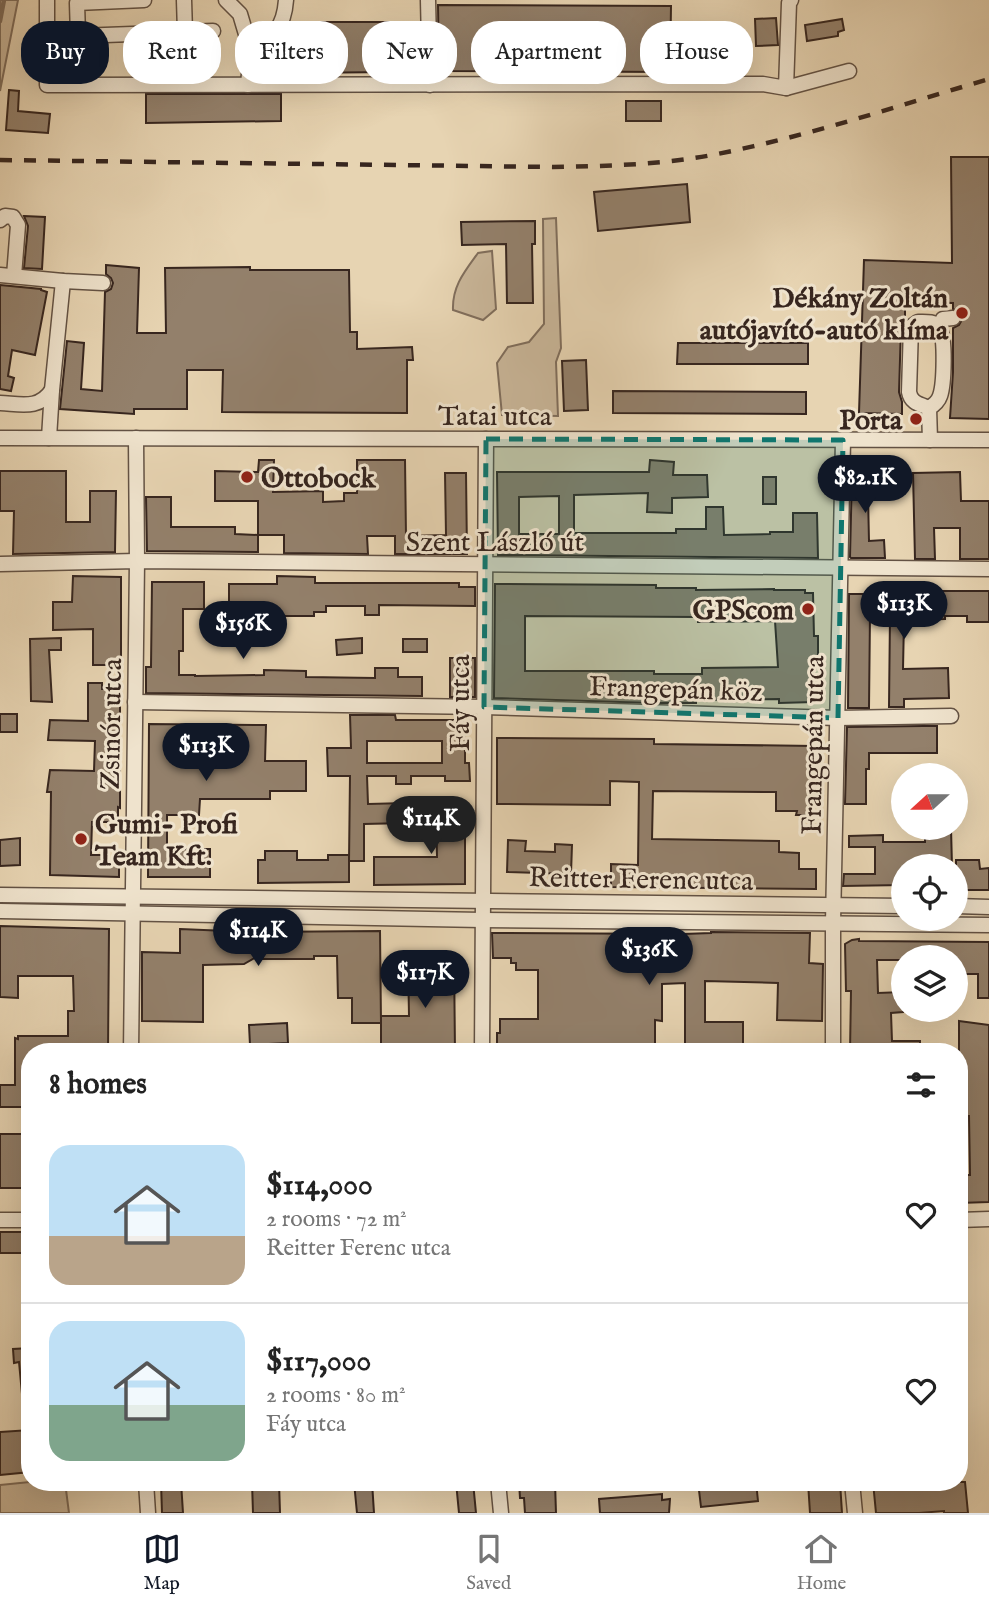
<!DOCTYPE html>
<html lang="en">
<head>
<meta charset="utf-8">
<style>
  body { margin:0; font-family:"IM FELL English",serif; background:#f2f2f2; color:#222; height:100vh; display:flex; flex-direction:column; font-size:26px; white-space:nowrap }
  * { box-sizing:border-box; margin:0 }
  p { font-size:23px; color:#767676 }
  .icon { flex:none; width:38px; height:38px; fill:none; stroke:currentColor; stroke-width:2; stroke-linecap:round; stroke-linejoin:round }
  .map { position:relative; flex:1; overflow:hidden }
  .details { position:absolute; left:21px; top:1043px; width:947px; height:448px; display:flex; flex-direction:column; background:#fff; border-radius:28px; box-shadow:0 7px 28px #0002 }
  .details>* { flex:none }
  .guide { position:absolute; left:21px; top:21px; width:948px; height:63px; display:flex; gap:14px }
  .needle { width:46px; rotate:249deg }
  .buttons { position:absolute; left:891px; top:763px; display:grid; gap:14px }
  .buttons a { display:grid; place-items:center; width:77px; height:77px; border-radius:50%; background:#fff; box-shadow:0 7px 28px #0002; font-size:35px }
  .price { position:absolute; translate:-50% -60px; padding:0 16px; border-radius:24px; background:#111827; color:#fff; font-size:23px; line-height:46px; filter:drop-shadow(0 2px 4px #0008) }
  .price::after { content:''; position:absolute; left:50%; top:42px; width:21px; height:16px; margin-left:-10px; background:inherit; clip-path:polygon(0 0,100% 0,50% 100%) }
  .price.active { background:#222; color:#fff }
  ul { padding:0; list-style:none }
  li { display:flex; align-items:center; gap:21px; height:175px; padding:0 28px }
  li+li { border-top:2px solid #e0e0e0 }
  li span { display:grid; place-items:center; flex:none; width:196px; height:140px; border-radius:21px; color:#555 }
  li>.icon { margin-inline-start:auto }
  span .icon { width:84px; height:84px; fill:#fffc; stroke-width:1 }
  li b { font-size:30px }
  h2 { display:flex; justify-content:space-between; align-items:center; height:84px; padding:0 28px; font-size:30px }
  .tag { padding:0 24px; border-radius:28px; background:#fff; box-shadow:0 7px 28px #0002; font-size:24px; line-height:63px }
  .tag.active { background:#111827; color:#fff }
  .tab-bar { display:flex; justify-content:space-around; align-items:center; height:98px; border-top:2px solid #e0e0e0; background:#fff; font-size:19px; color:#767676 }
  .tab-bar a { display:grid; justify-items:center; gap:4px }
  .tab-bar .active { color:#111827 }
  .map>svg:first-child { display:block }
  .green { fill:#c9b699; stroke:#806e5c; stroke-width:2 }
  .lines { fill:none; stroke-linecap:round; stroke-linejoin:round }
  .stream { stroke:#7d6b59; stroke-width:4.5 }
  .building { fill:#93806b; stroke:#37261f; stroke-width:2; fill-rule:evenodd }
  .minor-casing { stroke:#635244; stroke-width:17 }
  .minor { stroke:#efe3cd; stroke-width:14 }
  .rail { stroke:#37261f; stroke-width:4.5; stroke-dasharray:12 12; stroke-linecap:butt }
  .marked { fill:#0f766e; fill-opacity:0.2; stroke:#0f766e; stroke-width:5; stroke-dasharray:14 9; stroke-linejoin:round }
  .poi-dot { fill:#8f2418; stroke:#efe3cd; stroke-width:2.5 }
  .labels { text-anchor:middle; stroke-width:6; stroke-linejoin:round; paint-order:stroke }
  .poi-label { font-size:28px; font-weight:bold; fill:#37261f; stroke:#efe3cd; text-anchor:end }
  .street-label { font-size:28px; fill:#37261f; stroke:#efe3cd }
</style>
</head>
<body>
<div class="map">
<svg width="989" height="1513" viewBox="0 0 989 1513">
  <rect width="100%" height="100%" fill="#e7d4b2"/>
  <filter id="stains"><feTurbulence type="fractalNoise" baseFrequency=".00286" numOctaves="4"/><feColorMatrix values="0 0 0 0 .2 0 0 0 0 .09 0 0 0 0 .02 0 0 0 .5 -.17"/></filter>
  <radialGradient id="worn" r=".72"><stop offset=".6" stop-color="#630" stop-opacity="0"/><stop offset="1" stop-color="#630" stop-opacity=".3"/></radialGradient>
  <g class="green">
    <path d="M0,0H18L0,91Z"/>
    <path d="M556,218L561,348L556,362L558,416L502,415L497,363L508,347L529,342L544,324L543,219Z"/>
    <path d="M492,251L496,309L483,320L453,310C452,286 465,271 478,253Z"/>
    <path d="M30,1482H65L69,1513H0V1485Z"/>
  </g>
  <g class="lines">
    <path class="stream" d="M0,21L4,0"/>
  </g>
  <g class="building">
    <path d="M438,5L671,6L670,72L439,71Z"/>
    <path d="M776,18L778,45L756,46L755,19Z"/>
    <path d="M842,19L844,30L838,32V36L807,41L805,25Z"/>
    <path d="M291,22H393V72L290,73V63L264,66L263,55L290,52L289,27Z"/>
    <path d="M9,90L19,91L18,111L50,114L48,133L6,130Z"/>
    <path d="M146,94H281V121L146,123Z"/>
    <rect x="626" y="101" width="35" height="20"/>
    <path d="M951,157H989V419L950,418L953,372V328L959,325L963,318L960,312L953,309V303L905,302V320L901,327L899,392L902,402V414L859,413L864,260L952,263Z"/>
    <path d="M687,184L690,222L598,231L594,192Z"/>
    <path d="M24,216L45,217L42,269L24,268L28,226Z"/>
    <path d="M535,221V244H532L533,303H507L506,244L462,245L461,222Z"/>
    <path d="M106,265L139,268L137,333H166L165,268L250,267V270H349L350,332H357V349L412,347L413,360H407V413L222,412L223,370H187V409H134V414L60,409L67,341L84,343L81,389L102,391L105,292L111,289L113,283L111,278L106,274Z"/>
    <path d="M0,285L41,289V290L47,292L35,355L12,350L8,376L14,378L11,391L0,389Z"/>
    <path d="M678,343H808V364H677Z"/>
    <path d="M586,360L588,410L564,411L562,361Z"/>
    <path d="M613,391L806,392V414L613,413Z"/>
    <path d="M259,460H274L273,492L323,491V502L344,501V493H357V460H405L406,536L446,535L445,473H466L467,554H395V536H367L368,554L284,553V535H258V501H215V471L258,472Z"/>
    <path d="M650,460L674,462L673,475H707L708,497L672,498V513L647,512L648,493L574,495V533H676V529H706V507H723L724,535L770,534V532H793V513H817L818,558L498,555L497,472H649ZM559,496V534H519V497Z"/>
    <path d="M0,471H66V522H90V491H116L115,552L13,554L14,511H0Z"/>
    <path d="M885,472V495H868L869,541L884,540L885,558H851L850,557L852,473Z"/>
    <path d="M960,472L961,501H989V559H960V528H934L935,559H915L913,473Z"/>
    <rect x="763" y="477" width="13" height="27"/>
    <path d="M146,497H171V527H235V534L258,535V552L147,551Z"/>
    <path d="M73,576L121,577V665H93V629L53,630V602H72Z"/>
    <path d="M277,576L315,577V583H459V587H475V606L379,605V615H365V606H326V612H314V616H276V613L249,612L248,627H229V584H277Z"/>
    <path d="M152,582H204V609H183V651H179V675H195V676L264,675V670L306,671V677L375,678V668H398V677H422V696L146,693V667H151Z"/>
    <path d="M495,584L656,585V588H696V590L774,589V590H805V593H813L814,636H818V659H813L814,702L779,703V699L696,700V703H652L494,698ZM525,616L698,617V622L775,621L778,667L702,668V674H654V671H525Z"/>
    <path d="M904,591H989V622H967V616H945V619L904,620L903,669L948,668L949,698L904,699V707H889L890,615L870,614L869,708H848L849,594H904Z"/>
    <path d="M61,638V650H49L52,702L31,701L30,639Z"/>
    <path d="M362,638V653L337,655L336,640Z"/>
    <rect x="403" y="639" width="24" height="13"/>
    <rect x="450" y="658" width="25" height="39"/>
    <path d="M88,683H102V689H120V808L118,807V822H92L91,855H107V863H119V877L50,875L51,792H47L50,770L94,771L95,741L48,740L50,720L88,721Z"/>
    <rect x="0" y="714" width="17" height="18"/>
    <path d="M350,715H395L396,720H465V763H469L470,781H445V776H411V784H396V776H367L368,804L406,803V823L364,824V861H349L350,776H328L327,748H351ZM367,741H442V763H367Z"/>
    <path d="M149,724L266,725L265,761H306V791H270V799H200L199,815H167V849H210V877H148Z"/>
    <path d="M923,726H937V753H869V769H866V804H845L847,727Z"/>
    <path d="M497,738L654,739V744L814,746L813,815H796L797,811H776V792L653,791L652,839L779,841V852L799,853V869H816V889L611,887V864L638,865L639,782L610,781V805L497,804Z"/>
    <path d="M436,805H465V884L374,885V857H437Z"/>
    <path d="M925,828H951L952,866H903V885L843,886L844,874H875V847H849V836L883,835V842H925Z"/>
    <path d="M20,838V865L0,866V840Z"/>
    <path d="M508,840L526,841L525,851L555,852V844L572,845L571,874L507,872Z"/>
    <path d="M265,851H297V860H328V855H349V882L258,883V860H265Z"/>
    <path d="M956,860H979L980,869L989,868V890H956Z"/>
    <path d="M0,926L109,929L108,1052H30V1107H0V1085H15V1038L18,1039V1036H68V1011H74L73,976H18V998L0,997Z"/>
    <path d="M180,929L251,932L380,931L381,1023H352V998H338L337,956H314V959H263V953L244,964L203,965V1022L142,1021V952L180,953Z"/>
    <path d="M711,932L810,933L809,963L823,964L822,1021L777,1020L778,983L705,981V1022H743V1052H685V983L662,984V1021L655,1020V1052H497V1033H500V1019H538V970H516V963H511V958H493L492,933L683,934L711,933Z"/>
    <path d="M859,939V941L989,942V998H978V974H956V957H903V960H877L878,993L903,992V1012L891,1013L892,1041H920V1052H850L851,991H846L845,944L852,940Z"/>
    <path d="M408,957H454L455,1052H381V1016H409Z"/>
    <path d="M959,1021L989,1025V1202L959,1203V1175H970L969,1116H959Z"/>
    <path d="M287,1023L288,1043L250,1045L249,1025Z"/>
    <rect x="0" y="1134" width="30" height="54"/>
    <rect x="0" y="1232" width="30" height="21"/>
    <path d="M30,1348V1394H22L19,1362L14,1363L13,1349Z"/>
    <path d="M30,1430V1472L0,1475V1432Z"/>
    <path d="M161,1482H181L183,1513H162Z"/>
    <path d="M252,1482H279L280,1513H253Z"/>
    <path d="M354,1482H372L374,1513H357Z"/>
    <path d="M456,1482H473L476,1513H459Z"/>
    <path d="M519,1482H555L556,1513H525L524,1498H520Z"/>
    <path d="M698,1482H756L758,1501L701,1507Z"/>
    <path d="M808,1482H840L842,1513H810Z"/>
    <path d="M873,1482H965L968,1513H944V1511L919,1513H876Z"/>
    <path d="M662,1494V1500L670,1499L669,1513H600L599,1499Z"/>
  </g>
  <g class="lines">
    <g class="minor-casing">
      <g id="minor">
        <path d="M47,0V85L763,84L786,88L789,3L791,0"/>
        <path d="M144,0L77,3L78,36L213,31"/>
        <path d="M184,0L185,32"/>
        <path d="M226,0L240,14L251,51"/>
        <path d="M428,0L430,85"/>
        <path d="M248,85L251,51C273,36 284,29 286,0"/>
        <path d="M786,88L849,71"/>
        <path d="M0,220L5,216L13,217L18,225L14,276"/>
        <path d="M0,275L63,281L103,283"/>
        <path d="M939,327L943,319L953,318"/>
        <path d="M0,403C21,404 39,410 52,390"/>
        <path d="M929,408C919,404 911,403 909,392L911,327L918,322C925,322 934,321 939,327C946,337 944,385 940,396C938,402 934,405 929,408L930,440"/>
        <path d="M0,438L989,440"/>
        <path d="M49,438L52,390L63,281"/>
        <path d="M0,564L137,561L989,569"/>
        <path d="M135,702L484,707L838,718L951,716"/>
        <path d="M0,895L903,906"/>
        <path d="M956,906L989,907"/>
        <path d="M0,911L482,920L989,925"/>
        <path d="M131,1052L137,561L136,438"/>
        <path d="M482,1052L486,439"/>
        <path d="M833,1052V923L843,440"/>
        <path d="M0,1220H30"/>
        <path d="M959,1220L989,1219"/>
        <path d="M146,1482L148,1513"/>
        <path d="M498,1482L501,1513"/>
        <path d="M852,1482L855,1513"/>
      </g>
    </g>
    <use href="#minor" class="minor"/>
    <path class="rail" d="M0,160L553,167C606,166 659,165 712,155C806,137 897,106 989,79"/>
  </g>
  <path class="marked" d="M486,439L843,440L838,718L484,707Z"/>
  <g class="poi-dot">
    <circle cx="962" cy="313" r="7"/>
    <circle cx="916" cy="419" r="7"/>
    <circle cx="247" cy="477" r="7"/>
    <circle cx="808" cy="609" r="7"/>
    <circle cx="81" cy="839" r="7"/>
  </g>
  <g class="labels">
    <g class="poi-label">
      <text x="948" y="307">Dékány Zoltán<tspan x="948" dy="32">autójavító-autó klíma</tspan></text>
      <text x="902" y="429">Porta</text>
      <text x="261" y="487" text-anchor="start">Ottobock</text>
      <text x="794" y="619">GPScom</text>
      <text x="95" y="833" text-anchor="start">Gumi- Profi<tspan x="95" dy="32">Team Kft.</tspan></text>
    </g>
    <g class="street-label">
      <text x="495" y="425">Tatai utca</text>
      <text x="495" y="551">Szent László út</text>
      <text transform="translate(676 688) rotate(2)" y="10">Frangepán köz</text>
      <text transform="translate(459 703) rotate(-90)" y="10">Fáy utca</text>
      <text transform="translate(110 724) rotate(-89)" y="10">Zsinór utca</text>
      <text transform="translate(812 745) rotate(-89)" y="10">Frangepán utca</text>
      <text transform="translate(641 878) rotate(1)" y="10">Reitter Ferenc utca</text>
    </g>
  </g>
  <rect width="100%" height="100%" filter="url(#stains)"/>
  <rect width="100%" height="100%" fill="url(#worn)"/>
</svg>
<div class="buttons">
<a><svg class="needle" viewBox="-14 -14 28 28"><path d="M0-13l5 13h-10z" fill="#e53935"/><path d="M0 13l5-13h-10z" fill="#767676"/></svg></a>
<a><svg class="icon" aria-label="locate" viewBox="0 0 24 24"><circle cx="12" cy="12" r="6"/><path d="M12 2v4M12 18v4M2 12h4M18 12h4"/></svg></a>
<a><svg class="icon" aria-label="layers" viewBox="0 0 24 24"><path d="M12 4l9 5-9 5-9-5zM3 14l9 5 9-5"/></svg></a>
</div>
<b class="price" style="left:865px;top:515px">$82.1K</b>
<b class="price" style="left:904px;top:641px">$113K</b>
<b class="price" style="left:243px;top:661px">$156K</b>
<b class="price" style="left:206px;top:783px">$113K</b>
<b class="price active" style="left:431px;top:856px">$114K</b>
<b class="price" style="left:258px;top:968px">$114K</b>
<b class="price" style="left:649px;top:987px">$136K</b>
<b class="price" style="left:425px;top:1010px">$117K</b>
<div class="guide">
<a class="tag active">Buy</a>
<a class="tag">Rent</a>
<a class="tag">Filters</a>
<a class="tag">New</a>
<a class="tag">Apartment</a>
<a class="tag">House</a>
</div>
<section class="details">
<h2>8 homes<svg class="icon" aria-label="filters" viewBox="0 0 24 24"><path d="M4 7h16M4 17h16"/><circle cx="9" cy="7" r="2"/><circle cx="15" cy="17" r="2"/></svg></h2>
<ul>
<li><span style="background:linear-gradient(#bfe0f5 65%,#b9a48a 0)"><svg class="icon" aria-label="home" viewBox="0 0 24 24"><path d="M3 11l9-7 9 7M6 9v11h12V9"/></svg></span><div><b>$114,000</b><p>2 rooms · 72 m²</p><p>Reitter Ferenc utca</p></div><svg class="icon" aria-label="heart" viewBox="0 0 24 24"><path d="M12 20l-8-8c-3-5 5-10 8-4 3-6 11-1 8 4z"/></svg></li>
<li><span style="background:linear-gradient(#bfe0f5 60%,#7fa58c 0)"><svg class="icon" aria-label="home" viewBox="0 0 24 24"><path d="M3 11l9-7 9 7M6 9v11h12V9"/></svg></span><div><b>$117,000</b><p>2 rooms · 80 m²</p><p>Fáy utca</p></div><svg class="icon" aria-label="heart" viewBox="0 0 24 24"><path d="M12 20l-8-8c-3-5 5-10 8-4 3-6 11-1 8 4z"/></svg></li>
</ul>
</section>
</div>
<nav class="tab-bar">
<a class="active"><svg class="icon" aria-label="map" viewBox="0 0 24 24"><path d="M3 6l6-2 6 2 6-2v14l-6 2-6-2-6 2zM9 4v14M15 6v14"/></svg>Map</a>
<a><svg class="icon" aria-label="saved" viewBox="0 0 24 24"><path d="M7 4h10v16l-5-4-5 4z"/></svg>Saved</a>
<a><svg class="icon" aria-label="home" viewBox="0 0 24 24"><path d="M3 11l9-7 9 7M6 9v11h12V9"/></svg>Home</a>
</nav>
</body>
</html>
